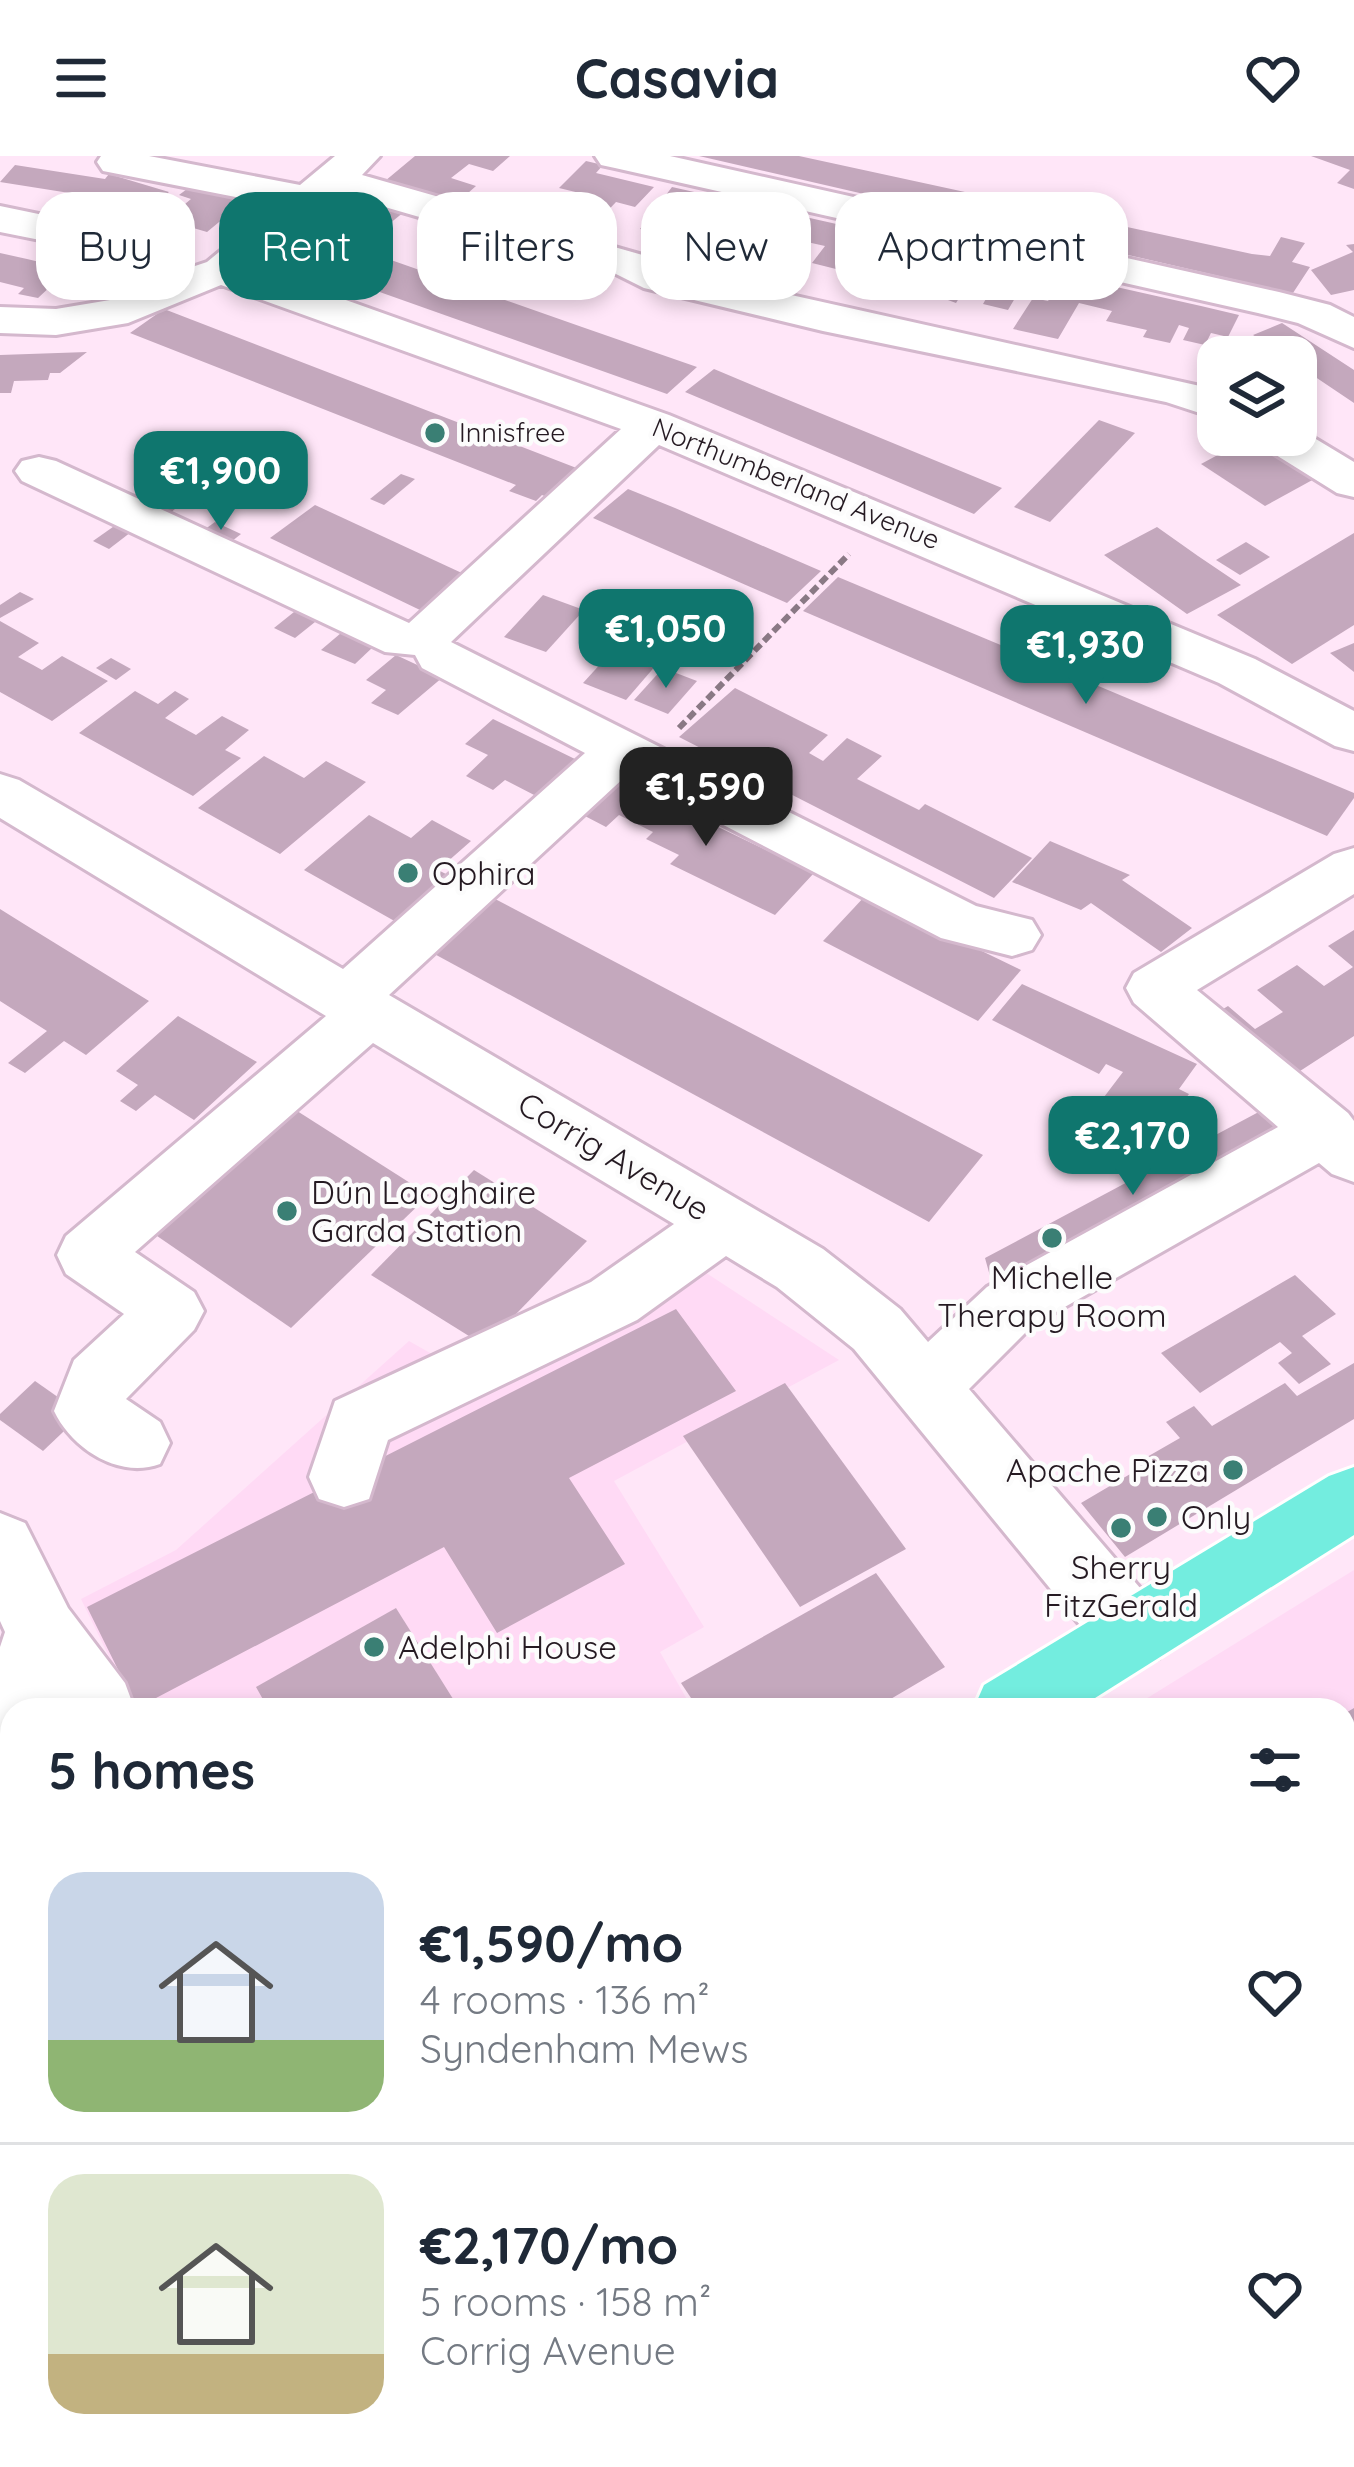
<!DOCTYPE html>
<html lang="en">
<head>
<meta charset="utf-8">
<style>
  body { margin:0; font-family:Quicksand,sans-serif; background:#f6f6f7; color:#1f2937; height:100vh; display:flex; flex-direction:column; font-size:45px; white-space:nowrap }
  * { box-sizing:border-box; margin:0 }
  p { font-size:39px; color:#747a83 }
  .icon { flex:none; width:66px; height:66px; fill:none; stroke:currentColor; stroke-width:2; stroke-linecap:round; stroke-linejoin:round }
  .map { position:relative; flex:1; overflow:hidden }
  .details { position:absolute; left:0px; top:1542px; width:1356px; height:771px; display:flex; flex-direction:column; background:#fff; border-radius:36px 36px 0 0; box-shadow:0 6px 18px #0003 }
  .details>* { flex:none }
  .top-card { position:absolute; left:36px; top:36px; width:1284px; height:108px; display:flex; gap:24px }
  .tools { position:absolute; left:1197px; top:180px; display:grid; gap:24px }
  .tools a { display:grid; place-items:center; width:120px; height:120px; border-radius:24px; background:#fff; box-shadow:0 6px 18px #0003; font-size:60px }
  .price { position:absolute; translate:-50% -102px; padding:0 27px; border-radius:24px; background:#0f766e; color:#fff; font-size:39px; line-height:78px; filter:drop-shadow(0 3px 6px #0008) }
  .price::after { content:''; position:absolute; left:50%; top:72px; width:36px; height:27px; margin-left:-18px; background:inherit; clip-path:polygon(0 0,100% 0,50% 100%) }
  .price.selected { background:#222; color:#fff }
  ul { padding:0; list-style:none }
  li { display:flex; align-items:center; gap:36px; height:300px; padding:0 48px }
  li+li { border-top:3px solid #e0e1e3 }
  li span { display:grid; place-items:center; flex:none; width:336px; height:240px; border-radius:36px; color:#555 }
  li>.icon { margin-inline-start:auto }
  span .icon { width:144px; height:144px; fill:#fffc; stroke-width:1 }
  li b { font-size:51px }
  h2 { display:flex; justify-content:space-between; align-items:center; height:144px; padding:0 48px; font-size:51px }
  .tag { padding:0 42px; border-radius:36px; background:#fff; box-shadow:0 6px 18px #0003; font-size:42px; line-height:108px }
  .tag.selected { background:#0f766e; color:#fff }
  header { display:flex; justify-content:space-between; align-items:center; height:156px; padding:0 48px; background:#fff; font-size:54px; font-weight:700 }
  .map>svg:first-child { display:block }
  .built { fill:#ffdaf5 }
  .building { fill:#c4a8bd }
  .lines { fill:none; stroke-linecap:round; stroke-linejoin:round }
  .minor-casing { stroke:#d4b8cd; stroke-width:6 }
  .major-casing { stroke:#fff; stroke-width:6 }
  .path { stroke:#8a7985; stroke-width:6; stroke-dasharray:9 4.5; stroke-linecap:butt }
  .minor { fill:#fff; fill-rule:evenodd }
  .major { fill:#73eddf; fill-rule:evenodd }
  .poi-dot { fill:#3a7f74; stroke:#fcfcfc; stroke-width:4.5 }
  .labels { text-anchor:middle; stroke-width:9; stroke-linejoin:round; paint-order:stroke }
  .far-poi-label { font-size:27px; fill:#251a22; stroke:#fcfcfc; text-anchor:start }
  .far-street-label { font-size:27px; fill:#251a22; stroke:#fcfcfc }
  .poi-label { font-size:33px; fill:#251a22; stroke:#fcfcfc; text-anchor:start }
  .street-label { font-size:33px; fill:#251a22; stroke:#fcfcfc }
</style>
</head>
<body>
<header><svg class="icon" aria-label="menu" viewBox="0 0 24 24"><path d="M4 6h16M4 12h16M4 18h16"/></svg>Casavia<svg class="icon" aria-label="heart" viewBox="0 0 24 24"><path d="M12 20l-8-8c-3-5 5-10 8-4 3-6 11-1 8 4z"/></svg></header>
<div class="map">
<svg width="1354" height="2311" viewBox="0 0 1354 2311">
  <rect width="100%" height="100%" fill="#ffe6f8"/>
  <g class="built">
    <path d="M659,1086L839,1204L614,1325L704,1471L660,1496L693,1554H135L81,1443L176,1394L409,1185L453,1210Z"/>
    <path d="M1354,1414V1705L1344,1712V1554H1128Z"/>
    <path d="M12,1834V2301H74L78,2311H0V1843Z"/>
    <path d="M144,2301H809L795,2311H148Z"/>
  </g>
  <g class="building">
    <path d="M415,0H510L493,15L469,8L451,22L476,30L459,45L433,37L426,44L379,30Z"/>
    <path d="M699,0H799L1252,98L1270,100L1281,81L1305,87L1292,106L1310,111L1293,137Z"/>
    <path d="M1311,0H1354V33L1337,27L1350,14Z"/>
    <path d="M586,5L603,9L596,17L654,31L635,51L616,46L597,66L573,60L592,40L559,32Z"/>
    <path d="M15,9L105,23L109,18L169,36L144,58L97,46L101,42L0,26Z"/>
    <path d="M195,27L253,38L207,76L166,64L191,43L179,39Z"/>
    <path d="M672,31L1201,150L1239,159L1228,181L1211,177L1205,189L1183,184L1189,172L1179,169L1170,187L1143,181L1147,174L1106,165L1112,155L1079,147L1058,183L1013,173L1033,142L1048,145L1052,139L1021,132L1008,154L983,148L987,141L964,134L956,147L921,134L929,123L912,119L918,111L903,107L898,113L912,116L905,127L852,115L859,105L874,108L878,102L849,95L836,113L812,107L825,90L798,84L786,99L803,98L792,114L739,101L749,88L766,92L776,79L732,73L737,67L720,83L727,84L723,89L640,73Z"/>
    <path d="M382,44L409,52L384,72L357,64Z"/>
    <path d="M535,59L573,71L559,84L521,73Z"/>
    <path d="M152,73L194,82L166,110L123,101Z"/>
    <path d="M314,77L582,171L697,211L667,238L281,101Z"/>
    <path d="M1354,88V134L1331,139L1311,114L1353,96L1346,89Z"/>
    <path d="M0,97L27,103L69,113L38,142L18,138L24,132L0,126Z"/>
    <path d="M164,153L592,318L561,347L542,339L536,345L509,335L516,329L130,177Z"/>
    <path d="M1282,167L1354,214V247L1296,208V201H1286L1253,179Z"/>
    <path d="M87,196L60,217H50L48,224L14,225L11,237H0V199Z"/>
    <path d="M714,213L769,236L1002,332L974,358L685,236Z"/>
    <path d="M1099,264L1135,277L1050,366L1014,351Z"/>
    <path d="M1251,281L1316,322L1265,350L1201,308Z"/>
    <path d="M401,318L415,323L384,349L370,343Z"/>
    <path d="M628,333L675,352L821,415L787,447L593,362Z"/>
    <path d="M155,334L183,346L168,359L139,346Z"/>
    <path d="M315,349L464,418L420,454L270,382Z"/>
    <path d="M120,366L135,373L109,393L93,385Z"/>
    <path d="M215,366L241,378L227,389L201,376Z"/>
    <path d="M1157,371L1198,400L1241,429L1187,458L1104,399Z"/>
    <path d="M1354,377V469L1292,508L1217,459Z"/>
    <path d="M1246,386L1270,401L1240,419L1216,404Z"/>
    <path d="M838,421L1354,637V642L1327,680L803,455Z"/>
    <path d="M20,436L34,443L0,462V449Z"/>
    <path d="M543,439L584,454L546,496L504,481Z"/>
    <path d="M299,452L320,462L295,482L274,472Z"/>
    <path d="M0,465L39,487L18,501L33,509L42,514L62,500L108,525L52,565L0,536Z"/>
    <path d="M341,477L373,491L355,508L321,494Z"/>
    <path d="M1354,487V516L1330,497Z"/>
    <path d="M615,492L657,508L626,544L583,527Z"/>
    <path d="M396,499L443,521L398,559L371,547L386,534L366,524Z"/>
    <path d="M111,502L131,513L116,524L96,512Z"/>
    <path d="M663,512L697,525L668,558L634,544Z"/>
    <path d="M735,532L828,579L809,597L823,605L847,582L882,600L857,623L919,654L925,648L1032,702L994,742L679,581Z"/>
    <path d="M135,535L158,548L175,535L189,543L165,562L196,579L222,560L249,574L225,594L241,602L193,640L79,577Z"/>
    <path d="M493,563L579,605L538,641L505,624L493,634L466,620L488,599L465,588Z"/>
    <path d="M264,600L304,622L326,605L366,626L280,698L198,652Z"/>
    <path d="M620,624L814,717L775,759L670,708L679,699L646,683L653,676L619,659L606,671L583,659Z"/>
    <path d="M369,659L411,682L432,664L471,685L438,714L450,720L398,767L304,714Z"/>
    <path d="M1050,685L1130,719L1122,724L1192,772L1161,796L1091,747L1081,754L1012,726Z"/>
    <path d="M476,733L983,999L929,1066L416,788Z"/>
    <path d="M866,739L1021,814L978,865L823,785Z"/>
    <path d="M0,753L24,768L149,845L86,899L64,885L25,917L8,907L47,875L0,845Z"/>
    <path d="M1354,774V880L1280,928L1205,864L1228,850L1255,873L1283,856L1257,834L1297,809L1324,830L1353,811L1328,790Z"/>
    <path d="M1022,828L1197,908L1179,933L1189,938L1162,975L1151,969L1131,996L1082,970L1123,916L1106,908L1099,918L992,864Z"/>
    <path d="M178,860L257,906L194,964L155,939L136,955L120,945L138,929L116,915Z"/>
    <path d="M283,946L429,1039L291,1172L144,1071Z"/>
    <path d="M1268,951L1291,974L1075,1091L1069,1084L1044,1097L1052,1107L995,1138L985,1102Z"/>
    <path d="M474,1014L587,1085L485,1190L371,1119Z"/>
    <path d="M1295,1119L1336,1158L1302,1180L1331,1208L1299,1228L1278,1207L1292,1197L1280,1186L1200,1237L1161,1197Z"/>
    <path d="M676,1153L736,1235L569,1322L625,1408L497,1477L444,1391L137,1552L87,1451Z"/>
    <path d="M1354,1207V1263L1125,1401L1081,1347L1137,1314L1133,1309L1180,1282L1166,1266L1194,1250L1212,1270L1285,1227L1297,1240Z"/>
    <path d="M35,1225L82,1258L43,1295L0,1264V1258Z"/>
    <path d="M785,1227L906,1393L800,1451L683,1280Z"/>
    <path d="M876,1417L945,1511L872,1554H699L681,1527Z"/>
    <path d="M396,1452L460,1554H269L256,1531Z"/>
    <path d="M1354,1552V1650L1346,1655L1354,1665V1812L1344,1799V1558Z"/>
    <path d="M0,1671L8,1683L12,1680V1841L0,1850Z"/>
    <path d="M1344,1972L1354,1985V2183L1344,2169Z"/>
    <path d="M113,2301H259L243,2311H117Z"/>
    <path d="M618,2301H724L729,2311H603Z"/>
    <path d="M739,2301H795L780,2311H745Z"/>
    <path d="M945,2301H1102L1108,2311H951Z"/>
  </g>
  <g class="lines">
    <g class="minor-casing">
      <g id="minor">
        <path d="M101,0H149L300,29L335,0H380L362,19L646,100L674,113L1218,234V263L1166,246L823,175L644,132L616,118L340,38L253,111L669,259L1255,503L1354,555V595L1335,590L1219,527L659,289L451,486L976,750L1032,764L1041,779L1032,794L1012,800L941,782L627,619L389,839L823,1093L900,1153L928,1186L987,1131L1278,971L1134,847L1126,832L1134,817L1334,698L1354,692V738L1197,834L1348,957L1354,965V1026L1332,1018L1319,1007L1033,1169L969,1233L1159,1454L1170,1478L1159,1502L1133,1512L1107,1502L854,1193L777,1131L726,1100L637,1164L388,1284L369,1343L344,1351L319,1343L309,1321L335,1245L591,1126L674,1068L373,887L135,1096L194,1136L204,1155L194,1174L126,1243L160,1266L170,1287L160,1308C119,1323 72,1293 54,1255L74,1204L124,1158L66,1118L57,1099L66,1080L326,860L0,662V618L19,624L343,813L585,597L422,512L415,499L385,496L22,325L15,315L22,305L39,301L56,305L409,467L621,273L221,129L128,167L56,179L0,177V151L56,153L116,143L153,124L207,106L276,49L103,15L97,6Z"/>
        <path d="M595,0H670L1279,136L1330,149L1354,161V192L1298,167L1258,157L615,12L601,9Z"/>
        <path d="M0,50L130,77L136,86L130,95L115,99L0,76Z"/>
        <path d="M1296,271L1354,306V341L1337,337L1260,289L1254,279H1296Z"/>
        <path d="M0,1357L25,1367L68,1452L125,1527L135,1554H56L53,1550L51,1554H12V1588L0,1584V1491L5,1476L0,1465Z"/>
        <path d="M29,2301H121L125,2311H33Z"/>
        <path d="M805,2301H908L903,2311H801Z"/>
        <path d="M1223,2301H1317L1321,2311H1228Z"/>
      </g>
    </g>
    <g class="major-casing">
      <g id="major">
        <path d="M1354,1311V1379L1076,1554H973L984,1529L1329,1320Z"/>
        <path d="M12,2119V2207L0,2212V2124Z"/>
      </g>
    </g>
    <path class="path" d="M679,572L849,398"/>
    <use href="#minor" class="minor"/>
    <use href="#major" class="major"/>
  </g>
  <g class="poi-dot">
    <circle cx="435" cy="277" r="12"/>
    <circle cx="408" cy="717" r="12"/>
    <circle cx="287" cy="1055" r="12"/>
    <circle cx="1052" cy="1082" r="12"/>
    <circle cx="1233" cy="1314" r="12"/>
    <circle cx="1157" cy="1361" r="12"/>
    <circle cx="1121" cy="1372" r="12"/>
    <circle cx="374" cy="1491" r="12"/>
  </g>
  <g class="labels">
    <g class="far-poi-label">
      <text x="459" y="286">Innisfree</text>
    </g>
    <g class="far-street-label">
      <text transform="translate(796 328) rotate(22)" y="9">Northumberland Avenue</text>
    </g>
    <g class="poi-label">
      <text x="432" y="729">Ophira</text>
      <text x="311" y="1048">Dún Laoghaire<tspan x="311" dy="38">Garda Station</tspan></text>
      <text x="1052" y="1133" text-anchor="middle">Michelle<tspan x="1052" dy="38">Therapy Room</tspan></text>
      <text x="1209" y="1326" text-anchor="end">Apache Pizza</text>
      <text x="1181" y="1373">Only</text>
      <text x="1121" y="1423" text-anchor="middle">Sherry<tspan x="1121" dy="38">FitzGerald</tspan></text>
      <text x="398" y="1503">Adelphi House</text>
    </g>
    <g class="street-label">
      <text transform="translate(614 1000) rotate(31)" y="12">Corrig Avenue</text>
    </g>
  </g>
</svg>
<div class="tools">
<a><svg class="icon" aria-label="layers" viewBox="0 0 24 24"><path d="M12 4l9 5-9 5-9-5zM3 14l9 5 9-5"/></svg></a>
</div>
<b class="price" style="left:221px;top:377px">€1,900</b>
<b class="price" style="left:666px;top:535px">€1,050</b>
<b class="price" style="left:1086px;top:551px">€1,930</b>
<b class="price selected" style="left:706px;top:693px">€1,590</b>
<b class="price" style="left:1133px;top:1042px">€2,170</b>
<div class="top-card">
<a class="tag">Buy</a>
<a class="tag selected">Rent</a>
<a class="tag">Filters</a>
<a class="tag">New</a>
<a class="tag">Apartment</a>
</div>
<section class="details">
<h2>5 homes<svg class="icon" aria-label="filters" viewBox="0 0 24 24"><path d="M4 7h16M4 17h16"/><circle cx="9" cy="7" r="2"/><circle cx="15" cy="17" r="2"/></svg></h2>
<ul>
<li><span style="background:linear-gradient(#c9d6e8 70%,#8fb573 0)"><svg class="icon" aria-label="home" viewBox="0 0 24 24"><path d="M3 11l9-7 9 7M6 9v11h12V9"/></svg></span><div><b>€1,590/mo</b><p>4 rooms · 136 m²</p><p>Syndenham Mews</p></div><svg class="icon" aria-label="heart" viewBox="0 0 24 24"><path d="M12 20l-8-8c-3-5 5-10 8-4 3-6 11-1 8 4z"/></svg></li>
<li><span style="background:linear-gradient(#dfe7d0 75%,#c2b280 0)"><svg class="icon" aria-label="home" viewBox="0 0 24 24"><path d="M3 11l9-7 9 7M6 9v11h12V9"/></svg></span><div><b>€2,170/mo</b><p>5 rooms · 158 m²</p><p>Corrig Avenue</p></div><svg class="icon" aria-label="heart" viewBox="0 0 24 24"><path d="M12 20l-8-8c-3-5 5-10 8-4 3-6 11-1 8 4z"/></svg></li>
</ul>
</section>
</div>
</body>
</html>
